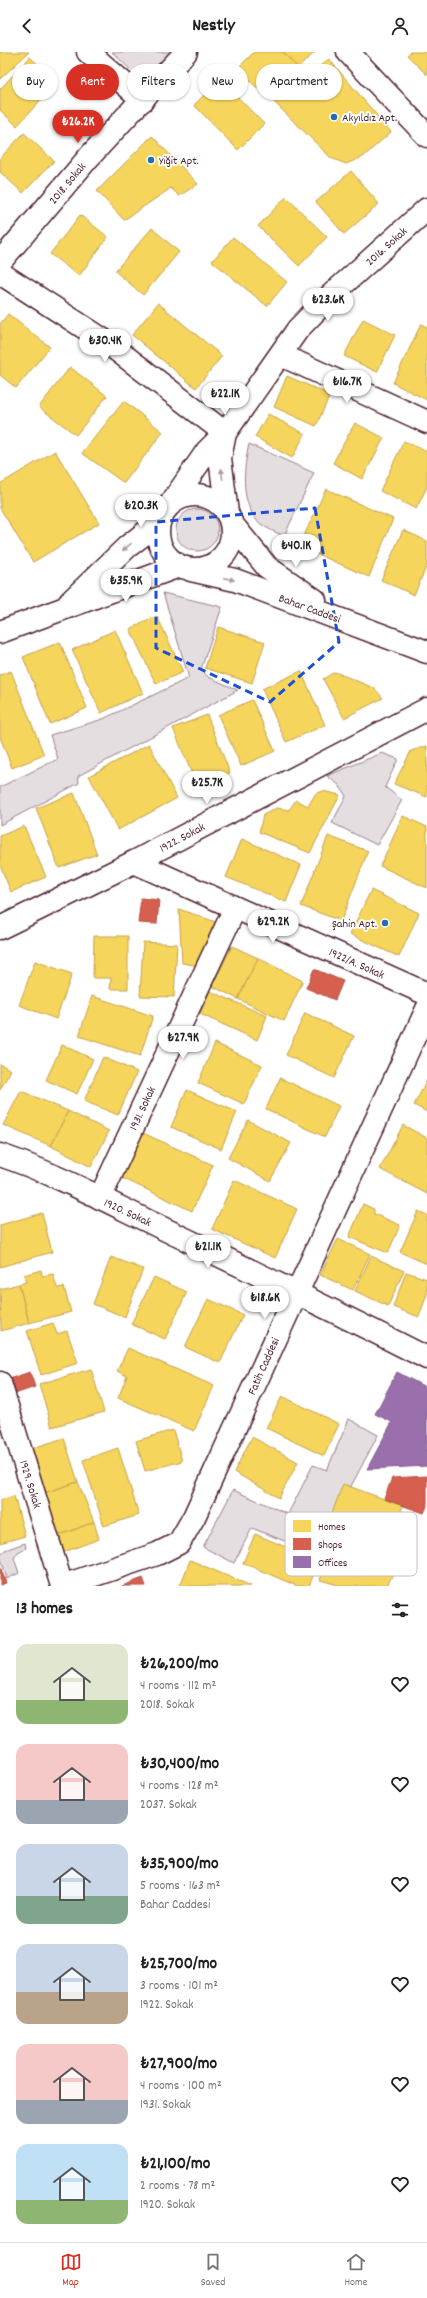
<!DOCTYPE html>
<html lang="en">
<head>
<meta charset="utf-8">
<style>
  body { margin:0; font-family:Dekko,sans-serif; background:#f6f6f6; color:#202124; height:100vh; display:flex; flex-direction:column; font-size:15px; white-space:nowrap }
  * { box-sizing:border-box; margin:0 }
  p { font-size:13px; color:#757577 }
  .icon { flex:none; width:22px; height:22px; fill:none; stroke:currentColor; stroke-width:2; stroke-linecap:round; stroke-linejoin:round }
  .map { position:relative; height:1534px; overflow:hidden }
  .panel { display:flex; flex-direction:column; background:#fff; flex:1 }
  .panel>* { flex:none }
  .banner { position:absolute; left:12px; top:12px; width:403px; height:36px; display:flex; gap:8px }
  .price { position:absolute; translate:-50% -34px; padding:0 9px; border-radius:14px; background:#fff; color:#222; font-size:13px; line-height:26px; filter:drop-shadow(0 1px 2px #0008) }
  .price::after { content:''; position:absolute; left:50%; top:24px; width:12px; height:9px; margin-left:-6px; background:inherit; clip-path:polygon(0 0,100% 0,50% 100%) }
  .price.selected { background:#d93025; color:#fff }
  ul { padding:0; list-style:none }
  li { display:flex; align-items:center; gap:12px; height:100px; padding:0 16px }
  li span { display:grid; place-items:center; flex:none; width:112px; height:80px; border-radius:12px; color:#555 }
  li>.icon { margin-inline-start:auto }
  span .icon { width:48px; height:48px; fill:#fffc; stroke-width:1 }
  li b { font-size:17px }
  h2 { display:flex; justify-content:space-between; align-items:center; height:48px; padding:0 16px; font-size:17px }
  .tag { padding:0 14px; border-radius:18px; background:#fff; box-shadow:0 1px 3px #0004; font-size:14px; line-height:36px }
  .tag.selected { background:#d93025; color:#fff }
  header { display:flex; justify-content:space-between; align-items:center; height:52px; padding:0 16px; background:#fff; font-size:18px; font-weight:700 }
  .tabs { display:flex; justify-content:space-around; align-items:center; height:56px; border-top:1px solid #e0e0e0; background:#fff; font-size:11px; color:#757577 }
  .tabs a { display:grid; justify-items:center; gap:2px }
  .tabs .selected { color:#d93025 }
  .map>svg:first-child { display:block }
  .green { fill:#e5dee0; stroke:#987e86 }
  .homes { fill:#f6d55c; stroke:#c29e4d }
  .shops { fill:#d6604d; stroke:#ac4c43 }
  .offices { fill:#9970ab; stroke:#815885 }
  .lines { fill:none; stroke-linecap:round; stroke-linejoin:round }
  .minor-casing { stroke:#4a1f2b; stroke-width:25 }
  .minor { stroke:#fff; stroke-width:22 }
  .oneway { fill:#ae9aa0 }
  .marked { fill:none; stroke:#1d4ed8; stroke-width:3; stroke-dasharray:8 5; stroke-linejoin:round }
  .poi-dot { fill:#1f6fb2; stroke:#fff; stroke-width:1.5 }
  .labels { text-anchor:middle; stroke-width:4; stroke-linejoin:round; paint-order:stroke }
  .poi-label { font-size:12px; fill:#4a1f2b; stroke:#fff; text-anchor:start }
  .street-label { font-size:12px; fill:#4a1f2b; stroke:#fff }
  .key { fill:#fff; stroke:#c9bcbf; stroke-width:1 }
  .key-label { font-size:11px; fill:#4a1f2b }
</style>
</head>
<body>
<header><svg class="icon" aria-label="back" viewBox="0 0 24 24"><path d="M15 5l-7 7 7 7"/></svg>Nestly<svg class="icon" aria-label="person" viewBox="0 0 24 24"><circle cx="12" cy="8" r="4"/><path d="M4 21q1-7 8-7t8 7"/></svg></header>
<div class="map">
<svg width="427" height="1534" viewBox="0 0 427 1534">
  <rect width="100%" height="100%" fill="#fff"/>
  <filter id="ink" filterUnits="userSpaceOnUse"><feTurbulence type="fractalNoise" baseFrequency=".025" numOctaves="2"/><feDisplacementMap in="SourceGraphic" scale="8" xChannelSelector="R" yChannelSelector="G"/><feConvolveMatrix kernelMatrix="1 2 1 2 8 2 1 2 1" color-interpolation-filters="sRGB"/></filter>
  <g filter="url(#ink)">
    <g class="green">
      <path d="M112,0H170L146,26L136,23Z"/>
      <path d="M249,392L314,421L284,484C275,480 260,474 255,466C240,445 244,415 249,392Z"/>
      <circle cx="197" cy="478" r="21"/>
      <path d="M163,541L222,555L201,617L208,625L238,638L78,724L79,731L0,773V735L58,707L50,683L103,667L189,626Z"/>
      <path d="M382,701L398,707L385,735L402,748L377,793L332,771L346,744L339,733L327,724Z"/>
      <path d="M349,1367L378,1383L329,1476L319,1503L252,1476L234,1511L203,1495L233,1438L288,1462L313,1413L327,1418Z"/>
      <path d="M25,1491L26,1496L18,1500L14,1506L19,1521L7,1527L0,1503L5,1498Z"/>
    </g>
    <g class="homes">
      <path d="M0,0H29L0,27Z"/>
      <path d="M254,0H283L298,16L268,46L237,17Z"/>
      <path d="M283,0H314V1L298,16Z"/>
      <path d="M410,0H427V23L407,3Z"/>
      <path d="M30,5L57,30L17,74L0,58V37Z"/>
      <path d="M329,7L391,80L363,105L346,112L331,106L274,50Z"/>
      <path d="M220,27L264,72L238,98L194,53Z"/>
      <path d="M24,81L54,109L23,141L0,120V106Z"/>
      <path d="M152,84L198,132L179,144L171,136L124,168L97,139Z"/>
      <path d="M351,119L379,152L344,182L316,150Z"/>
      <path d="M286,145L327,185L299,214L258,174Z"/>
      <path d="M80,163L108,185L79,224L50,202Z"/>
      <path d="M152,176L179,200L143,243L115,219Z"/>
      <path d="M233,185L287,230L267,254L212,209Z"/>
      <path d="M158,251L222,304L196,336L132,283Z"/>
      <path d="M8,262L50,295L16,336L0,323V272Z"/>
      <path d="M363,267L395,283L377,320L344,304Z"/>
      <path d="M421,272L427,275V348L393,331Z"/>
      <path d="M70,315L107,344L76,383L39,355Z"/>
      <path d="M287,324L330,343L316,374L274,355Z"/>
      <path d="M124,349L163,380L124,431L82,401Z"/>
      <path d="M268,362L305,382L292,406L255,385Z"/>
      <path d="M355,371L384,386L362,427L333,411Z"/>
      <path d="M404,389L427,400V435L416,457L380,439Z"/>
      <path d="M55,399L99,471L33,510L0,456V432Z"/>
      <path d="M326,437L393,467L369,525L299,494Z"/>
      <path d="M403,478L427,489V513L414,543L381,528Z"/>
      <path d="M157,564L183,620L156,632L130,577Z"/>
      <path d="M218,575L265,590L252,631L205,616Z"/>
      <path d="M115,578L143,641L101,661L72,598Z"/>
      <path d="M60,590L87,656L50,672L23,605Z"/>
      <path d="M11,619L44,703L12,716L0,685V623Z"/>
      <path d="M301,619L325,673L286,690L262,637Z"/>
      <path d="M335,620L374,636L383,646L344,666L323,627Z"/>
      <path d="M252,648L275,699L241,714L218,663Z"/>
      <path d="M207,663L230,721L197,734L173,676Z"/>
      <path d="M149,692L177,746L118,778L89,724Z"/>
      <path d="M427,694V745L394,732L411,699Z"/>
      <path d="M323,739L340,743L310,801L259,780L263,763L277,756L289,758L296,748L308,754L316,741Z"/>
      <path d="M74,741L97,802L59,816L36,756Z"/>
      <path d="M403,764L427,775V836L380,814Z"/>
      <path d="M24,774L46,825L11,840L0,813V784Z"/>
      <path d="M328,784L368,799L341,869L301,854Z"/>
      <path d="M242,787L301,813L286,850L226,825Z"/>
      <path d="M371,838L419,861L399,905L350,882Z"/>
      <path d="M179,857L216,870L199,914L182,911Z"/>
      <path d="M94,884H128V937H110L111,926H93Z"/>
      <path d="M143,890L177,892L174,945L140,944Z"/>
      <path d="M232,894L258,906L238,947L212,934Z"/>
      <path d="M258,906L303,929L284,969L238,947Z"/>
      <path d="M35,909L72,922L56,967L19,953Z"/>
      <path d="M210,939L267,964L257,988L200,962Z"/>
      <path d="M92,944L153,964L140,1004L79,984Z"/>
      <path d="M305,961L354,984L334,1026L286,1003Z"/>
      <path d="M215,991L262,1013L244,1052L198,1031Z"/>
      <path d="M62,993L93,1007L77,1042L46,1028Z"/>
      <path d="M103,1005L137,1020L118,1063L84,1049Z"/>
      <path d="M0,1012L11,1018L0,1038Z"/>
      <path d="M280,1026L339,1054L325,1085L266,1057Z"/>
      <path d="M427,1028V1060L414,1053Z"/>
      <path d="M187,1038L237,1060L221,1097L171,1075Z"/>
      <path d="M21,1039L68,1059L51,1094L3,1073Z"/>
      <path d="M68,1059L109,1079L91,1115L51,1094Z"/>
      <path d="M248,1068L291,1091L270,1129L228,1106Z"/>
      <path d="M403,1073L427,1086V1142L380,1117Z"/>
      <path d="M143,1081L213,1113L192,1159L122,1126Z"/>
      <path d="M234,1128L297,1157L275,1206L212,1177Z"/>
      <path d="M363,1152L374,1157V1162L400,1173L388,1201L349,1185Z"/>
      <path d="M418,1159L427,1163V1212L400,1200Z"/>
      <path d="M42,1161L52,1200L0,1215V1173Z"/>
      <path d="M338,1187L370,1202L353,1238L320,1223Z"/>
      <path d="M371,1204L404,1219L388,1254L355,1239Z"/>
      <path d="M111,1205L143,1217L125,1265L93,1252Z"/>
      <path d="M41,1218L42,1224L53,1222L57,1236L64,1235L71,1260L29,1271L19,1232L26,1230L24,1223Z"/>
      <path d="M406,1220L427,1227V1242L419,1265L393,1255Z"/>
      <path d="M154,1225L187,1240L165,1287L131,1272Z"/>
      <path d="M19,1232L29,1271L1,1279L0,1237Z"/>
      <path d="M208,1247L243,1263L220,1311L185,1295Z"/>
      <path d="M53,1271L57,1282L67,1279L78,1311L41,1323L27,1279Z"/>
      <path d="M128,1296L214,1334L194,1379L118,1346L127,1324L117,1319Z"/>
      <path d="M91,1317L104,1360L52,1375L39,1332Z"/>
      <path d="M282,1344L339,1372L324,1404L266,1376Z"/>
      <path d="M173,1378L182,1409L145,1419L136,1389Z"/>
      <path d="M252,1385L298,1410L279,1446L234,1420Z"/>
      <path d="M64,1386L78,1430L44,1441L30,1397Z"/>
      <path d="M118,1396L139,1463L104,1474L83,1408Z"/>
      <path d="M78,1430L94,1470L58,1484L44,1441Z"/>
      <path d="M343,1432L403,1454L387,1496L327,1474Z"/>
      <path d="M14,1444L25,1484L0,1491V1448Z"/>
      <path d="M94,1470L99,1487L64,1500L58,1484Z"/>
      <path d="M255,1482L319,1509L309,1534H297L243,1511Z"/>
      <path d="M336,1485L401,1505L387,1534H342L320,1528Z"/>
      <path d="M190,1508L251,1534H180Z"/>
    </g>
    <g class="shops">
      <path d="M141,846L159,848L157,872L138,871Z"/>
      <path d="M314,917L343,929L335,948L306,936Z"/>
      <path d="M30,1320L35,1335L12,1343L6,1328Z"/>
      <path d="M427,1424V1454L424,1461L384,1447L392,1426Z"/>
      <path d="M0,1514L6,1531L0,1533Z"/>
      <path d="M143,1526L146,1534H122Z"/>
    </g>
    <path class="offices" d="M397,1320L427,1336V1414L367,1417L392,1370L375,1362Z"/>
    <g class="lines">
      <g class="minor-casing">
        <g id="minor">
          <path d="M88,0L143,48"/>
          <path d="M348,0L427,84"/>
          <path d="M0,210L89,105L186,0"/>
          <path d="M0,221L105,289L225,381L298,277L329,245L427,157"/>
          <path d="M281,303L427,370"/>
          <circle cx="195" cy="480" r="37"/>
          <path d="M172,450L207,399L225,381L220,406L227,461"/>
          <path d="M232,472L267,515L315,548"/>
          <path d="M191,518L235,528L427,600"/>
          <path d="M70,550L127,495L158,471"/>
          <path d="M0,580L179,514"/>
          <path d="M134,810L427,942"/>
          <path d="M0,876L134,810L427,657"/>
          <path d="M0,1103C54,1121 106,1149 158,1174C248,1217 338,1261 427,1306"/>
          <path d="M100,1146L235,856"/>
          <path d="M0,1331L62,1534"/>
          <path d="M62,1534L157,1502L179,1491L194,1465L427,957"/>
        </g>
      </g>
      <use href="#minor" class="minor"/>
    </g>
    <defs><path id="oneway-solid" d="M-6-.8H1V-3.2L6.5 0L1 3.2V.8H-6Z"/></defs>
    <g class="oneway">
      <use href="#oneway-solid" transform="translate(222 422) rotate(-97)"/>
      <use href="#oneway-solid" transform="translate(127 495) rotate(140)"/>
      <use href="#oneway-solid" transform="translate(229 527) rotate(13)"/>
    </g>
  </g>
  <path class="marked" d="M315,456L339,590L270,650L156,596V470Z"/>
  <g class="poi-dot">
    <circle cx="334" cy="65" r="4"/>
    <circle cx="151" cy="108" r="4"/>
    <circle cx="385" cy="871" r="4"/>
  </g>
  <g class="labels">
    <g class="poi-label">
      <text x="342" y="69">Akyıldız Apt.</text>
      <text x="159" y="112">Yiğit Apt.</text>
      <text x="377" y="875" text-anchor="end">Şahin Apt.</text>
    </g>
    <g class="street-label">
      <text transform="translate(67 131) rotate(-50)" y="4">2018. Sokak</text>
      <text transform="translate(386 194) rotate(-42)" y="4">2016. Sokak</text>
      <text transform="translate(310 556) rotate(20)" y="4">Bahar Caddesi</text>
      <text transform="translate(182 785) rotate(-28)" y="4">1922. Sokak</text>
      <text transform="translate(357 911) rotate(24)" y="4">1922/A. Sokak</text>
      <text transform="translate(142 1056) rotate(-65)" y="4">1931. Sokak</text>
      <text transform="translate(128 1160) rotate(25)" y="4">1920. Sokak</text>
      <text transform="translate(263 1314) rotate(-66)" y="4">Fatih Caddesi</text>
      <text transform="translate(31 1432) rotate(73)" y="4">1929. Sokak</text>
    </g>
  </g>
  <rect x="285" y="1460" width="132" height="64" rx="6" class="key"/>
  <rect x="293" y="1468" width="18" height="12" fill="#f6d55c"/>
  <rect x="293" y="1486" width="18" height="12" fill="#d6604d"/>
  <rect x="293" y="1504" width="18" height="12" fill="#9970ab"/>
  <g class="key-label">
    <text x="318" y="1478">Homes</text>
    <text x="318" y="1496">Shops</text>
    <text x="318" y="1514">Offices</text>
  </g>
</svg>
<b class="price selected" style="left:78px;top:92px">₺26.2K</b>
<b class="price" style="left:328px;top:270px">₺23.6K</b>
<b class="price" style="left:105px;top:311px">₺30.4K</b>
<b class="price" style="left:347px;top:352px">₺16.7K</b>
<b class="price" style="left:225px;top:364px">₺22.1K</b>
<b class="price" style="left:141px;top:476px">₺20.3K</b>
<b class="price" style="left:296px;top:516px">₺40.1K</b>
<b class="price" style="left:126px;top:551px">₺35.9K</b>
<b class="price" style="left:207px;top:753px">₺25.7K</b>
<b class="price" style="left:273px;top:892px">₺29.2K</b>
<b class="price" style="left:183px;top:1008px">₺27.9K</b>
<b class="price" style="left:208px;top:1217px">₺21.1K</b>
<b class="price" style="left:265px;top:1268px">₺18.6K</b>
<div class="banner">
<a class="tag">Buy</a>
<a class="tag selected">Rent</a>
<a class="tag">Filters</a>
<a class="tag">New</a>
<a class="tag">Apartment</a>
</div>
</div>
<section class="panel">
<h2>13 homes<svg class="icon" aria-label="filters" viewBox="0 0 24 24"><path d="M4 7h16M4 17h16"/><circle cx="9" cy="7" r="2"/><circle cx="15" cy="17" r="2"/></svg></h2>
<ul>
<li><span style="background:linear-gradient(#dfe7d0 70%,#8fb573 0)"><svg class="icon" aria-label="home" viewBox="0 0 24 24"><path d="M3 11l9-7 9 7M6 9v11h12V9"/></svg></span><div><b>₺26,200/mo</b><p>4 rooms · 112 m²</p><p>2018. Sokak</p></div><svg class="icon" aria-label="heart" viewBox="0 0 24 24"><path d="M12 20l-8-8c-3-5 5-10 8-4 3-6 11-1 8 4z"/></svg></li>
<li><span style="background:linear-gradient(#f6c9c9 70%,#9aa5b1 0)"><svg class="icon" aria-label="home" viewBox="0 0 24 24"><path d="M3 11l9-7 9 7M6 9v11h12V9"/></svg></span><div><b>₺30,400/mo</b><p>4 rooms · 128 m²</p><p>2037. Sokak</p></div><svg class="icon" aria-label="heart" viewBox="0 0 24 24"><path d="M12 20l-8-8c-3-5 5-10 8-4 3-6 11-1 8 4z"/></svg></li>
<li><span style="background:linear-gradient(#c9d6e8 65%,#7fa58c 0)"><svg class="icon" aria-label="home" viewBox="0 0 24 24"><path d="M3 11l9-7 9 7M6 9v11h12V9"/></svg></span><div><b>₺35,900/mo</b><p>5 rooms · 163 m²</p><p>Bahar Caddesi</p></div><svg class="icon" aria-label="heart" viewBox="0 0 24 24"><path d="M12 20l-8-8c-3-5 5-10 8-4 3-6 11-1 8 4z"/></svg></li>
<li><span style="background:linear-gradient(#c9d6e8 60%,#b9a48a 0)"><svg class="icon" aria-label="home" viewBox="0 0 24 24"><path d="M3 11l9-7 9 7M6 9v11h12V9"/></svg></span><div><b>₺25,700/mo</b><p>3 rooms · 101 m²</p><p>1922. Sokak</p></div><svg class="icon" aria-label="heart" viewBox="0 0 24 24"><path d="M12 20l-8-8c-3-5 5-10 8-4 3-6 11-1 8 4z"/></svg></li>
<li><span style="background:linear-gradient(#f6c9c9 70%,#9aa5b1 0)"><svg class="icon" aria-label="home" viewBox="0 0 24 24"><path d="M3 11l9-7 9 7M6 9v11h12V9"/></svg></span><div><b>₺27,900/mo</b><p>4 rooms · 100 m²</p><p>1931. Sokak</p></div><svg class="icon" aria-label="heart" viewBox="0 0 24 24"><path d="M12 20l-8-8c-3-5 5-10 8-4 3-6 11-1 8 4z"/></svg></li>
<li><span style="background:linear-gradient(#bfe0f5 70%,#8fb573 0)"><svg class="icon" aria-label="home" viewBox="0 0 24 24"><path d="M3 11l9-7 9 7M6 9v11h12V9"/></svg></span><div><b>₺21,100/mo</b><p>2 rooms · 78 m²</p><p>1920. Sokak</p></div><svg class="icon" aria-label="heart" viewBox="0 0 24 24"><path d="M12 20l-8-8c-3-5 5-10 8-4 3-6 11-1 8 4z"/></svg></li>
</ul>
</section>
<nav class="tabs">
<a class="selected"><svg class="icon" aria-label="map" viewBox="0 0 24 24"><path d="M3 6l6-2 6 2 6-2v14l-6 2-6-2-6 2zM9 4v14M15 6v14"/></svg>Map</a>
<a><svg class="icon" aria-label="saved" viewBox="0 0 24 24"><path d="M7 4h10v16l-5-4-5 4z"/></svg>Saved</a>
<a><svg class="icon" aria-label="home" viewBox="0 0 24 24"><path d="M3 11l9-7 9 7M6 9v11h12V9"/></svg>Home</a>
</nav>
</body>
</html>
